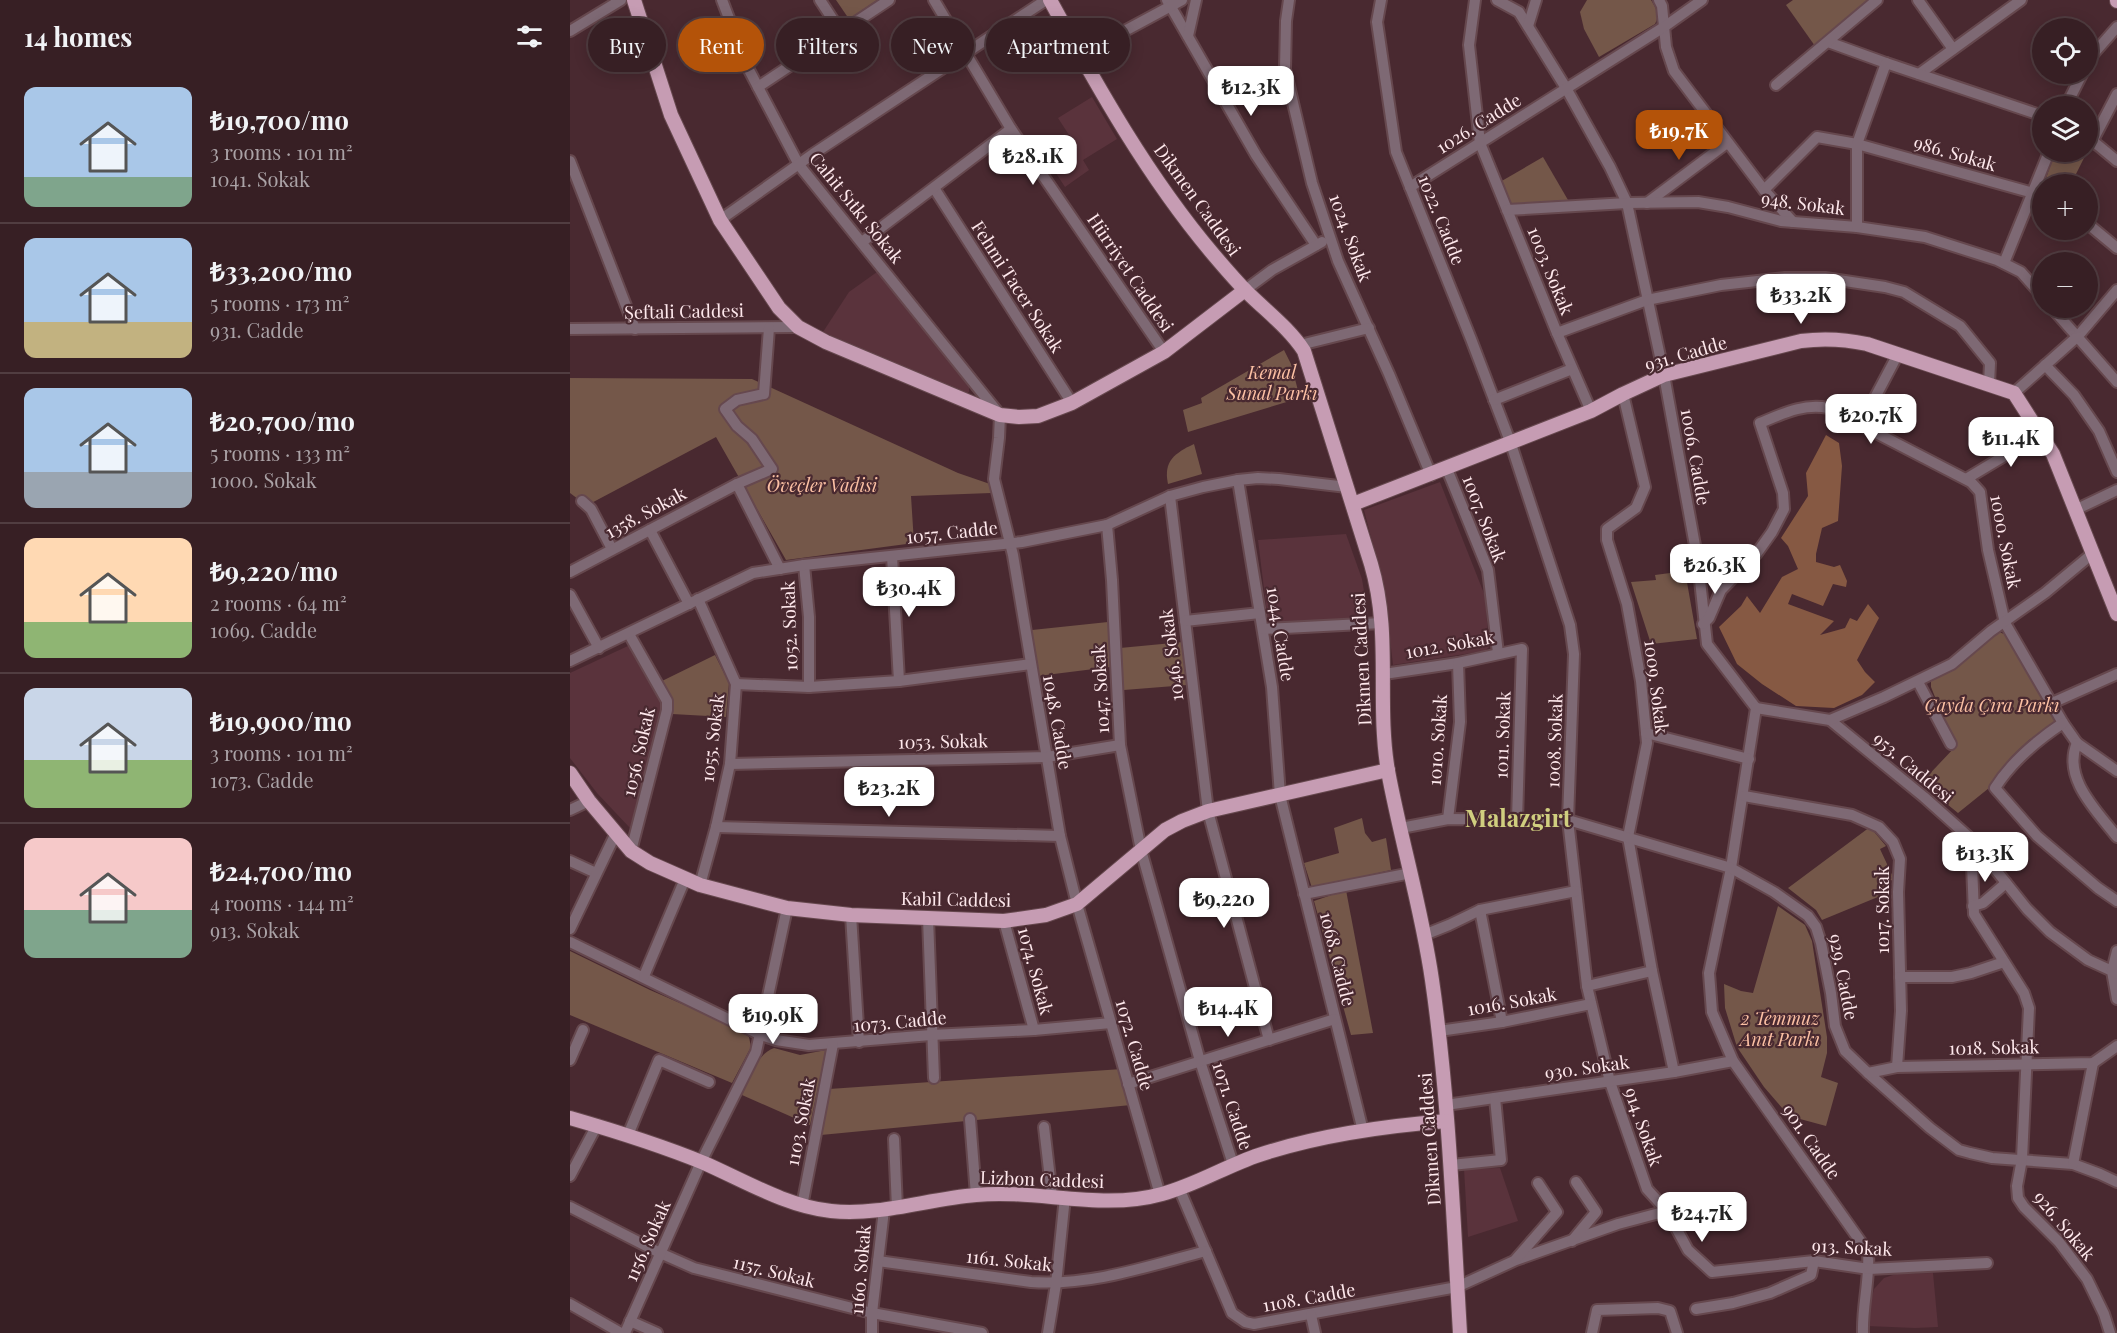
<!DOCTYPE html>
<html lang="en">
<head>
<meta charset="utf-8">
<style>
  body { margin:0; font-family:"Playfair Display",serif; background:#3e272c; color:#f1f3f6; height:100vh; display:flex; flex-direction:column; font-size:22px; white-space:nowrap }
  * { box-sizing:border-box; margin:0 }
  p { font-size:20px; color:#aaa2a6 }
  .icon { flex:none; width:33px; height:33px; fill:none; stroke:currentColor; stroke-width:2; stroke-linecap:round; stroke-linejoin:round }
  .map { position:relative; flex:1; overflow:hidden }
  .details { display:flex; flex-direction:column; background:#371f24; width:570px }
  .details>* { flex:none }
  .guide { position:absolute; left:18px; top:18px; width:570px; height:54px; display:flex; gap:12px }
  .tools { position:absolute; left:1462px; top:18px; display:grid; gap:12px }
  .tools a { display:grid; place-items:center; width:66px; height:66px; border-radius:50%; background:#371f24; box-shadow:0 3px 15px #0003,0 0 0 2px #513d41; font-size:30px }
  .price { position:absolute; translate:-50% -51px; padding:0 14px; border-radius:12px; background:#fff; color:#222; font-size:20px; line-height:39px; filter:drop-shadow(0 2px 3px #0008) }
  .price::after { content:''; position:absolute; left:50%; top:36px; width:18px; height:14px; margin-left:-9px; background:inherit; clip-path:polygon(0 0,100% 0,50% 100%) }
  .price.active { background:#b45309; color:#fff }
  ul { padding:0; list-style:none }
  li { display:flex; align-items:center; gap:18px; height:150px; padding:0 24px }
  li+li { border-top:2px solid #513d41 }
  li span { display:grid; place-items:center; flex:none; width:168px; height:120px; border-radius:12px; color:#555 }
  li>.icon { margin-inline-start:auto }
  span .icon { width:72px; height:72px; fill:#fffc; stroke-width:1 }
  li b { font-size:26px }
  h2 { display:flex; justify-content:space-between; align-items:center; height:72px; padding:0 24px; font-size:26px }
  .chip { padding:0 21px; border-radius:27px; background:#371f24; box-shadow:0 3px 15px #0003,0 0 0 2px #513d41; font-size:21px; line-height:54px }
  .chip.active { background:#b45309; color:#fff }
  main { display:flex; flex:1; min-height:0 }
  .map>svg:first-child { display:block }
  .built { fill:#5a333c }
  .green { fill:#745749 }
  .forest { fill:#865943 }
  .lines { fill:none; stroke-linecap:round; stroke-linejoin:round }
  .minor-casing { stroke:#66484e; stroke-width:14 }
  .major-casing { stroke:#66484e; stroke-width:16 }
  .minor { stroke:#7e6974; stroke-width:10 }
  .major { stroke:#c69cb3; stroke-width:14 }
  .labels { text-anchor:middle; stroke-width:4.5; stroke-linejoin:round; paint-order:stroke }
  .street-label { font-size:18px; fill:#fee8ec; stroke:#492930 }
  .park-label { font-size:18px; font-style:italic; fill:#fcc0a4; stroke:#492930 }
  .district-label { font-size:24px; font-weight:bold; fill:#d0ce7f; stroke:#492930 }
</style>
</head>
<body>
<main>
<section class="details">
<h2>14 homes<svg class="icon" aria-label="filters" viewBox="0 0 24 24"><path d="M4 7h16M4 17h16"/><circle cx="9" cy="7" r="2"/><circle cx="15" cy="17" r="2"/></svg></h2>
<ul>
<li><span style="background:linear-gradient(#a9c7e8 75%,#7fa58c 0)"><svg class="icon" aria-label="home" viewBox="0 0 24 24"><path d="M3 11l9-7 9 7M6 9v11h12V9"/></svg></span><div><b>₺19,700/mo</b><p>3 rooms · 101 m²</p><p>1041. Sokak</p></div></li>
<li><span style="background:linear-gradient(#a9c7e8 70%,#c2b280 0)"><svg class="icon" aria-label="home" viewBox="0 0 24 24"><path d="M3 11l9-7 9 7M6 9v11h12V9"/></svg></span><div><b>₺33,200/mo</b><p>5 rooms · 173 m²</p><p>931. Cadde</p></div></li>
<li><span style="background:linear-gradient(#a9c7e8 70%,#9aa5b1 0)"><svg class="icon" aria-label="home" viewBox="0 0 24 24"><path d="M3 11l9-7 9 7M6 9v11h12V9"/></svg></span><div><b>₺20,700/mo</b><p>5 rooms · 133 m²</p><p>1000. Sokak</p></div></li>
<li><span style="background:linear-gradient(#ffd9b3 70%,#8fb573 0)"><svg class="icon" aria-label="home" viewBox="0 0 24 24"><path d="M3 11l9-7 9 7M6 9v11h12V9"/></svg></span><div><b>₺9,220/mo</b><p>2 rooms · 64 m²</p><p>1069. Cadde</p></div></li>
<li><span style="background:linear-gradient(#c9d6e8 60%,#8fb573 0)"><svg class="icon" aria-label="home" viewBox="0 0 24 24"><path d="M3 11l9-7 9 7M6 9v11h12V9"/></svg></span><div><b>₺19,900/mo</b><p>3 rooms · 101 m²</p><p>1073. Cadde</p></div></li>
<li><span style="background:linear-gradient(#f6c9c9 60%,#7fa58c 0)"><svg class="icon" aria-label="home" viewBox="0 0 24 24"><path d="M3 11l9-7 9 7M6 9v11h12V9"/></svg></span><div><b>₺24,700/mo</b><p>4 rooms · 144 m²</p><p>913. Sokak</p></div></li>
</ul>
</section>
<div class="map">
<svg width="1547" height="1333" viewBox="0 0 1547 1333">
  <rect width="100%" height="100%" fill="#492930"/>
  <g class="built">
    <path d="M522,97L547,139L513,160L519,170L495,187L472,152L499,135L488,118Z"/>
    <path d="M307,272L399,385V392L395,395L253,332L279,292Z"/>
    <path d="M870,482L915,596L919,647L915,651L823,665L814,588L794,510Z"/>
    <path d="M776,534L792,579L798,615L795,618L704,625L698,621L688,540Z"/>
    <path d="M60,645L93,703L94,709L60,828L27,793L0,758V673Z"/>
    <path d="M930,1168L948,1221L898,1237L894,1169Z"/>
    <path d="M1363,1273L1368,1327L1345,1328L1297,1326V1316L1304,1289L1314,1278L1326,1274Z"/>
  </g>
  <g class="green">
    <path d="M266,0H307L279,19Z"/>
    <path d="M1017,0H1081C1086,8 1090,15 1085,24L1029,57L1014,29L1010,12Z"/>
    <path d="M1223,0H1299L1245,46L1216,5Z"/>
    <path d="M1485,152H1517L1501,184H1474Z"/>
    <path d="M973,157L998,200L940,204L930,182Z"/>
    <path d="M714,350L721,364L730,398L618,432L613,410L632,403L631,398Z"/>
    <path d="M0,378L182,379L388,473L420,484L421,493L341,496L344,543L216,560L146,437L12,508L8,499L0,493Z"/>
    <path d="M624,444L632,474L598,484C593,461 605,453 624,444Z"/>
    <path d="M1115,571L1127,639L1081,644L1061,582L1086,580L1085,575Z"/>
    <path d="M538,622L540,667L468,676L462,630Z"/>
    <path d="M1429,632L1434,634L1442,644L1488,721L1459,740L1442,756L1419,788L1388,813L1351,783L1385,747L1361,687V680L1391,664L1423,633Z"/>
    <path d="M613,642L617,685L554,690L550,648Z"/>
    <path d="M145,655L159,683L156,717L102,714V699L92,681Z"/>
    <path d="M792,818L795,833L802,842L816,838L821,870L742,888L734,863L769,853L764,828Z"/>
    <path d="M1300,827L1316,846L1310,849L1324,879L1320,881V892L1252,920L1246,910L1218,888Z"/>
    <path d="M776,890L803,1033L781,1035L744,901Z"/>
    <path d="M1208,906L1235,925L1242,941L1257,1037V1053L1251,1077L1268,1083L1256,1126L1219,1116L1194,1087L1167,1047L1155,1008L1154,984L1171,991L1183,993Z"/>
    <path d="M0,951L80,990L165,1027L179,1037L181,1047L162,1083L0,1015Z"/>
    <path d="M204,1048L230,1055L256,1050L240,1125L172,1095C180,1079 185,1055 204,1048Z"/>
    <path d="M552,1069L561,1105L251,1135L259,1089Z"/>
  </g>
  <path class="forest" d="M1256,435L1269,443L1272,466L1268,521L1252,528L1246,554V562L1264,567L1270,565L1277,581L1276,587L1263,584L1253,606L1222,594L1218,604L1264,621L1250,635L1275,628L1280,618L1287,621L1298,604L1309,618L1287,660L1295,672L1305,682L1292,695L1264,708L1226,706L1192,684L1167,664L1149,627L1171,606L1177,596L1190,613L1212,577L1228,569L1218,546L1211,538L1238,496L1236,473Z"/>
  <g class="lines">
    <g class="minor-casing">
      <g id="minor">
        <path d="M152,0L178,68L229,165L430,415L429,438L424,479L443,555L490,836L507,904L590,1195"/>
        <path d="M250,0L271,32"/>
        <path d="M364,0L441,129L594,352"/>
        <path d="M597,0L686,155L746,245"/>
        <path d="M719,0L716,21L715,69L742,183L768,261L819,374L861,475"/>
        <path d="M811,0L807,22L826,152L901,339L941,444L1000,625L1004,654L998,820L1017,986L1040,1082L1077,1189L1097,1211"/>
        <path d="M905,0L899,45L910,143L987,333L1021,411"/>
        <path d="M927,0L949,12L996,88L1040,167L1057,203L1094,375L1128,562L1137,644L1186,708L1161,868L1139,973L1142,1012L1163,1061L1298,1252C1300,1280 1292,1306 1293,1333"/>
        <path d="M1089,0L1092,6L1096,47L1104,71L1194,190L1223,222"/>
        <path d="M1348,0L1383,49"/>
        <path d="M958,26L966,0"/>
        <path d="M0,31L51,0"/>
        <path d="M618,36L626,0"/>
        <path d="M1258,42L1316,63"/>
        <path d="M510,55L612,0"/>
        <path d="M1518,60L1547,27"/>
        <path d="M1349,74L1451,0"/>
        <path d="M1206,85L1307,0"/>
        <path d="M188,87L319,0"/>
        <path d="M1496,106L1512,74"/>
        <path d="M1518,137L1547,161"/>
        <path d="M1523,140L1547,94"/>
        <path d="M0,161L65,329"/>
        <path d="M840,187L1094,27L1132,0"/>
        <path d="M364,188L502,403"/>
        <path d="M1194,190L1247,137L1287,144L1463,193L1473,199"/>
        <path d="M1077,203L1157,143"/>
        <path d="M937,210L1057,203L1128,202L1158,207L1211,221L1287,227L1355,237L1427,260L1451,272L1473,297"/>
        <path d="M150,220L243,154L476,0"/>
        <path d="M1518,224L1547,248"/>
        <path d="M1287,227V144L1316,63L1473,116"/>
        <path d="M292,242L441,129"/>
        <path d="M1434,263L1479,152"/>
        <path d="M675,290L702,270L752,242"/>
        <path d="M1482,308L1547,382"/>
        <path d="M0,329L228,327"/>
        <path d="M987,333L1077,300L1151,285L1215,278H1255L1315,287L1334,292L1390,326L1420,363L1419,384"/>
        <path d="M730,345L799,328"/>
        <path d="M1475,365L1504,395L1529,431L1547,472"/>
        <path d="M1444,393L1508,336L1547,290"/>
        <path d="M1053,394L1075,487L1066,508L1037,529V540L1057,604L1071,681L1077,743L1058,837L1082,971L1104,1072"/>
        <path d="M924,400L1002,369"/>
        <path d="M1291,424L1328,354"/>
        <path d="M877,469L918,570L928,653"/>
        <path d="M1396,479L1471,434"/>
        <path d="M668,480L702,687L710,795L793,1131"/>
        <path d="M167,484L210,569"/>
        <path d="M600,496L638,811L699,1040"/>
        <path d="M12,501L21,509L42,549"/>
        <path d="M1505,510L1547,490"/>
        <path d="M537,525L542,580L550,745L571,850L630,1061L663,1164"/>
        <path d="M80,530L119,604"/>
        <path d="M322,556L329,681"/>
        <path d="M234,565L239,617V687"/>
        <path d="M0,572L167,484L202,469L182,439L167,426L155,409L167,400L194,394L199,328"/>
        <path d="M0,595L29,648"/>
        <path d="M128,599L166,684L160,764L146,827L130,885"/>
        <path d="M615,621L690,613"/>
        <path d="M1133,624L1139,618L1151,590L1187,553L1202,532L1214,509L1213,493L1190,423C1212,414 1234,403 1258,408L1401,482L1410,492L1418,550L1435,623L1493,723L1507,743L1547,771"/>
        <path d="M693,629L812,623"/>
        <path d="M59,634L97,701V710L61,851"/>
        <path d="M0,661L183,573L234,565L452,542L537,525L600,496L633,487L668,480L688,478L709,479L777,487"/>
        <path d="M814,674L888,663L952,649L947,821"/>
        <path d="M1348,682L1381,744"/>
        <path d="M166,684L239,687L329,681L461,664"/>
        <path d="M1482,703L1547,674"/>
        <path d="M1186,708L1260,720L1354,797L1401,839L1457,909L1480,932L1518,960L1542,971L1547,999"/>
        <path d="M1260,720L1314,697L1382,664L1421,631L1475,593L1522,554"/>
        <path d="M1493,723C1466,741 1442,761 1425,788L1467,836L1528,888L1547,901"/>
        <path d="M1076,733L1179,759"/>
        <path d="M1507,743C1492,778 1527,811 1547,837"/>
        <path d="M160,764L477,757L550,745"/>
        <path d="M1174,796L1282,815L1309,827L1323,842L1330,859L1328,892L1331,1011L1327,1067"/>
        <path d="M0,810L19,801"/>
        <path d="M878,819L890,722L888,663"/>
        <path d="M146,827L490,836"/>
        <path d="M831,828L878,819L998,820L1161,868L1204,892L1238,916L1246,927L1251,943L1261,993L1265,1026L1275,1051L1298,1073L1360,1128L1389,1150L1400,1153L1422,1158L1503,1164L1530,1174L1547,1182"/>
        <path d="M1401,839L1404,914L1454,993L1459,1008L1452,1159L1447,1186L1448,1198L1454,1207L1489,1242L1517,1279L1534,1314L1540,1333"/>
        <path d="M0,861L26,873"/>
        <path d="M734,894L841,873"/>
        <path d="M1403,906L1413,903L1436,883"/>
        <path d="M910,910L932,1022"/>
        <path d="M281,915L289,1042"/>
        <path d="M358,918L364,1078"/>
        <path d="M434,921L464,1030"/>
        <path d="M0,929L46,833"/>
        <path d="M854,935L879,925L910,910L1006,891"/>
        <path d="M0,942L191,1035L206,1040L239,1045L361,1035L464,1030L541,1023"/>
        <path d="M1547,974L1542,971L1547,951"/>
        <path d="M74,976L115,879"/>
        <path d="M1330,977H1382L1401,973L1434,962"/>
        <path d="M1017,986L1082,971"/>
        <path d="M869,1031L932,1022L1021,1004"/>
        <path d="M0,1060L13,1030"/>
        <path d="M1298,1073L1327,1067L1523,1063L1547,1046"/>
        <path d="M558,1084L765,1019"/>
        <path d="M876,1105L1104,1072L1163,1061"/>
        <path d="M400,1119L406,1195"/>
        <path d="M474,1127L482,1196"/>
        <path d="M58,1135L89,1060L139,1082"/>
        <path d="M324,1139L327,1208"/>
        <path d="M1503,1164L1523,1063"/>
        <path d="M881,1165L931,1160L925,1098"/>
        <path d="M0,1176L27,1125"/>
        <path d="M609,1188L662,1313L675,1322L684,1324L887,1287L946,1260L1048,1224L1097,1211L1118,1250L1142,1272L1244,1261L1299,1269L1417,1263"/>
        <path d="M232,1206L263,1044"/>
        <path d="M0,1207L90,1253L124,1268L302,1313L412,1333"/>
        <path d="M1002,1241L1026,1212L1006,1182"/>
        <path d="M946,1259L987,1212L968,1183"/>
        <path d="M308,1261L461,1282C522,1286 578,1266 636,1251"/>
        <path d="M0,1304L51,1333"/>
        <path d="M1126,1309L1163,1303L1200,1293L1241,1275L1244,1261"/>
        <path d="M741,1315L745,1333"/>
        <path d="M60,1321L87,1333"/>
        <path d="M55,1333L131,1162L186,1052L217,908"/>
        <path d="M302,1333V1313L314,1210"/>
        <path d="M478,1333L486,1284L495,1197"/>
        <path d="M1022,1333L1027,1310L1088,1308L1100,1311L1107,1333"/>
      </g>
    </g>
    <g class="major-casing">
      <g id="major">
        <path d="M64,0L101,115L150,220L209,308L228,327L256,342L430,415L449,417L468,416L502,403L594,352L675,290"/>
        <path d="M480,0C528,88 578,177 643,254C654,267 665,280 677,292C696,311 719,328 734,351L801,564C822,635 806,701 818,771C831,841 852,910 862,980C879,1097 883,1215 890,1333"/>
        <path d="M1547,0V1"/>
        <path d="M783,504L1021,411L1053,394L1094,375L1231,341C1254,338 1274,339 1297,344L1444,393L1483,454L1547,614"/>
        <path d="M0,773L19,801L61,851L80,863L130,885L217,908L281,915L434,921L476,915L507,904L595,830L612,821L638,811L818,770"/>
        <path d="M0,1118C45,1131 90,1145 134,1163C175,1181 216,1206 261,1211C311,1216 357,1199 406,1195C467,1189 532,1211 592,1194C626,1185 656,1166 689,1155C749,1135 814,1126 877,1121"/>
      </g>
    </g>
    <use href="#minor" class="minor"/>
    <use href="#major" class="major"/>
  </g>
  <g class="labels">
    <g class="street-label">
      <text transform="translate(909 124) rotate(-32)" y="6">1026. Cadde</text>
      <text transform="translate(1385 154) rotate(16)" y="6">986. Sokak</text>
      <text transform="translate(627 200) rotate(54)" y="6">Dikmen Caddesi</text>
      <text transform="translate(1233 204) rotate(7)" y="6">948. Sokak</text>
      <text transform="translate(286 208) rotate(51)" y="6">Cahit Sıtkı Sokak</text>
      <text transform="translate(871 220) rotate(68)" y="6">1022. Cadde</text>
      <text transform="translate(780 238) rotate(70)" y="6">1024. Sokak</text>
      <text transform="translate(980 271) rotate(68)" y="6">1003. Sokak</text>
      <text transform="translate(560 273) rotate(56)" y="6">Hürriyet Caddesi</text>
      <text transform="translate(447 287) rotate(57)" y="6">Fehmi Tacer Sokak</text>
      <text transform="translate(114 312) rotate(-1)" y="6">Şeftali Caddesi</text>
      <text transform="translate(1116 354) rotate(-16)" y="6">931. Cadde</text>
      <text transform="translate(1125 457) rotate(80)" y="6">1006. Cadde</text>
      <text transform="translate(76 513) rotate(-28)" y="6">1358. Sokak</text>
      <text transform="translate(914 519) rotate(69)" y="6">1007. Sokak</text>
      <text transform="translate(382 533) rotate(-6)" y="6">1057. Cadde</text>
      <text transform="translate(1435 542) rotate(79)" y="6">1000. Sokak</text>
      <text transform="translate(220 626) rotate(-92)" y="6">1052. Sokak</text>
      <text transform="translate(710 634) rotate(81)" y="6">1044. Cadde</text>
      <text transform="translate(880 645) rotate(-10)" y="6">1012. Sokak</text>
      <text transform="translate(602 655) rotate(-97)" y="6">1046. Sokak</text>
      <text transform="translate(792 659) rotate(-93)" y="6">Dikmen Caddesi</text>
      <text transform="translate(1086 687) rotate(83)" y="6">1009. Sokak</text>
      <text transform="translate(531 689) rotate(-93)" y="6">1047. Sokak</text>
      <text transform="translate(487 722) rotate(80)" y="6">1048. Cadde</text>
      <text transform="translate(933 735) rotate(-88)" y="6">1011. Sokak</text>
      <text transform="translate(143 738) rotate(-83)" y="6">1055. Sokak</text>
      <text transform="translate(868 740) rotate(-86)" y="6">1010. Sokak</text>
      <text transform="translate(985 741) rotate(-88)" y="6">1008. Sokak</text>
      <text transform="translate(373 742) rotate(-1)" y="6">1053. Sokak</text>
      <text transform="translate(69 752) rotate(-77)" y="6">1056. Sokak</text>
      <text transform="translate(1343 768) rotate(40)" y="6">953. Caddesi</text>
      <text transform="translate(386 900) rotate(1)" y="6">Kabil Caddesi</text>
      <text transform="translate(1313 910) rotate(-90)" y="6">1017. Sokak</text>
      <text transform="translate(767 959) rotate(76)" y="6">1068. Cadde</text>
      <text transform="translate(465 971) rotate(75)" y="6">1074. Sokak</text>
      <text transform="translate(1273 977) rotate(79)" y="6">929. Cadde</text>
      <text transform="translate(942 1002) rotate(-10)" y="6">1016. Sokak</text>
      <text transform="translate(330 1022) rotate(-5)" y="6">1073. Cadde</text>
      <text transform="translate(564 1045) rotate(74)" y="6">1072. Cadde</text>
      <text transform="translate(1424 1048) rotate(-1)" y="6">1018. Sokak</text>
      <text transform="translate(1017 1068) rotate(-8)" y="6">930. Sokak</text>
      <text transform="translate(662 1106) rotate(72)" y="6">1071. Cadde</text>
      <text transform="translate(231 1122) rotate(-79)" y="6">1103. Sokak</text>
      <text transform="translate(1073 1127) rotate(71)" y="6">914. Sokak</text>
      <text transform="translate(860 1139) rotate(-94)" y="6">Dikmen Caddesi</text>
      <text transform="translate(1241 1142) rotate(55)" y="6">901. Cadde</text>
      <text transform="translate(472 1180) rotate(2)" y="6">Lizbon Caddesi</text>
      <text transform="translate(1494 1226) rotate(50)" y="6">926. Sokak</text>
      <text transform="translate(78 1241) rotate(-66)" y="6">1156. Sokak</text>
      <text transform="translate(1282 1248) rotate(3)" y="6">913. Sokak</text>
      <text transform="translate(439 1261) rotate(6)" y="6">1161. Sokak</text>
      <text transform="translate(291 1270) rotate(-85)" y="6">1160. Sokak</text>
      <text transform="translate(204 1272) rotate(14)" y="6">1157. Sokak</text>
      <text transform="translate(739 1298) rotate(-10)" y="6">1108. Cadde</text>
    </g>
    <g class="park-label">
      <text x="702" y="379">Kemal<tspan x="702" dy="21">Sunal Parkı</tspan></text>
      <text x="252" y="492">Öveçler Vadisi</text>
      <text x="1422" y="712">Çayda Çıra Parkı</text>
      <text x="1210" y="1025">2 Temmuz<tspan x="1210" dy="21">Anıt Parkı</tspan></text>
    </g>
    <g class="district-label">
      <text x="948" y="827">Malazgirt</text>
    </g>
  </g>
</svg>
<div class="tools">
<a><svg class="icon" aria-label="locate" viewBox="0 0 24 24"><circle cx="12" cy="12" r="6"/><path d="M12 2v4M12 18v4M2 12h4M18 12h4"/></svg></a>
<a><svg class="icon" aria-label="layers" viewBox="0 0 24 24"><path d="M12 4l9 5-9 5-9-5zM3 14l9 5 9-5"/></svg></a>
<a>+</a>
<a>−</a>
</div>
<b class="price" style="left:681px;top:117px">₺12.3K</b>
<b class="price active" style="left:1109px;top:161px">₺19.7K</b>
<b class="price" style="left:463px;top:186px">₺28.1K</b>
<b class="price" style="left:1231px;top:325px">₺33.2K</b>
<b class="price" style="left:1301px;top:445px">₺20.7K</b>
<b class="price" style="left:1441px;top:468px">₺11.4K</b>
<b class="price" style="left:1145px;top:595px">₺26.3K</b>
<b class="price" style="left:339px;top:618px">₺30.4K</b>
<b class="price" style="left:319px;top:818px">₺23.2K</b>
<b class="price" style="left:1415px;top:883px">₺13.3K</b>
<b class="price" style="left:654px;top:929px">₺9,220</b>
<b class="price" style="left:658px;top:1038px">₺14.4K</b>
<b class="price" style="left:203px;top:1045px">₺19.9K</b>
<b class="price" style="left:1132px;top:1243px">₺24.7K</b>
<div class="guide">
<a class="chip">Buy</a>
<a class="chip active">Rent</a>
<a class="chip">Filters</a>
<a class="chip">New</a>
<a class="chip">Apartment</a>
</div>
</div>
</main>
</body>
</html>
